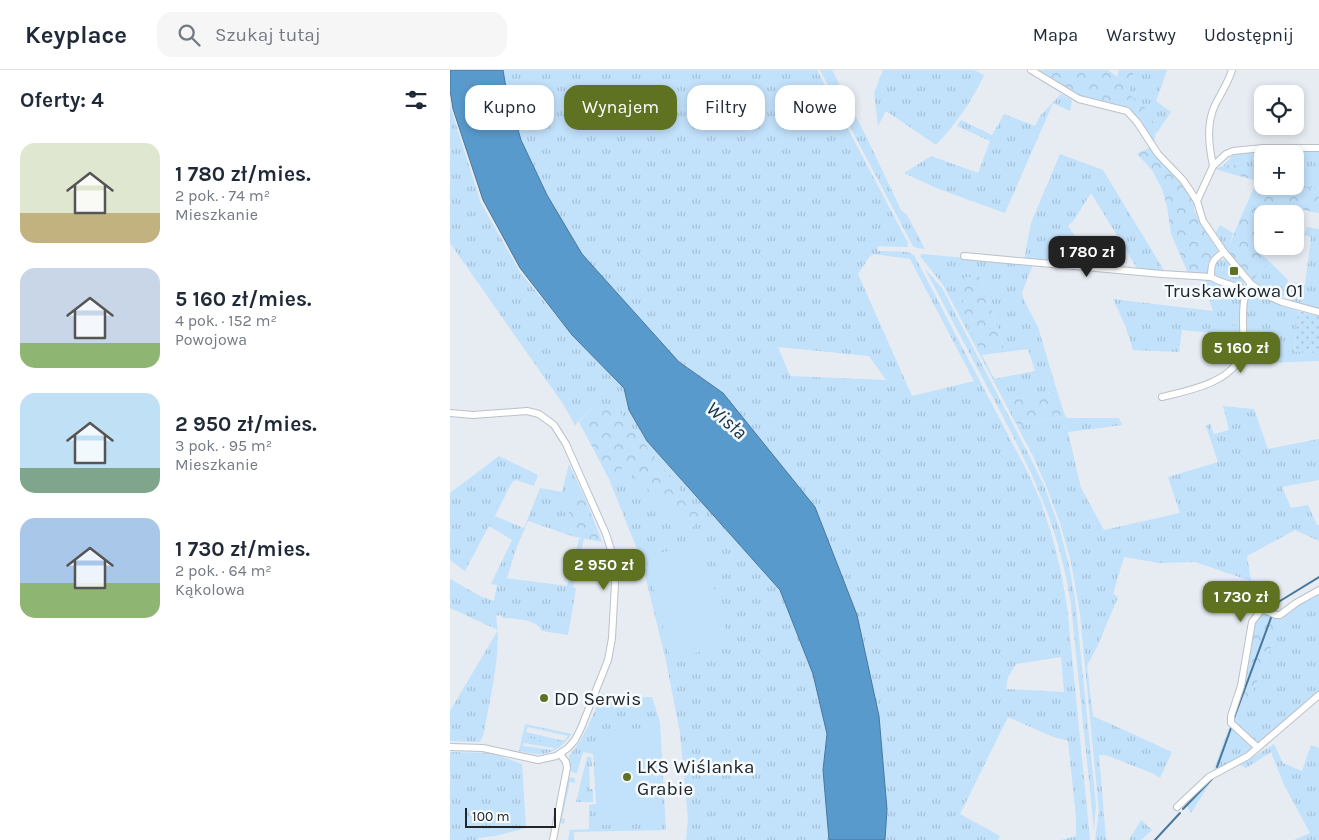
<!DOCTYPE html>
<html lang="pl">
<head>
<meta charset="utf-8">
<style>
  body { margin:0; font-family:Karla,sans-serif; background:#f6f6f7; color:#1f2937; height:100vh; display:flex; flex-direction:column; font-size:19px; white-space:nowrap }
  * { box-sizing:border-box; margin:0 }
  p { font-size:16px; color:#747a83 }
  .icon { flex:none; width:28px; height:28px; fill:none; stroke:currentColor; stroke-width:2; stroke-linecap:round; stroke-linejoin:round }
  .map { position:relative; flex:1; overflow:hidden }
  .drawer { display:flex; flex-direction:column; background:#fff; width:450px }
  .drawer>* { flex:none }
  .hud { position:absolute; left:15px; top:15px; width:475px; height:45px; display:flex; gap:10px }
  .controls { position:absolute; left:804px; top:15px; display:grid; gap:10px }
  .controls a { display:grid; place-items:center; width:50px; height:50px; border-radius:10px; background:#fff; box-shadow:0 2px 8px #0003; font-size:25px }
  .scale { position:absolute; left:15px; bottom:12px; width:91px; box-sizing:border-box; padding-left:5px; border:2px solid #232628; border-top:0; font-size:14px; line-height:18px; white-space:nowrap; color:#232628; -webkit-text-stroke:4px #f4fafe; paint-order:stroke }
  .price { position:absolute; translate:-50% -42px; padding:0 11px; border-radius:10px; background:#5e7221; color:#fff; font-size:16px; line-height:32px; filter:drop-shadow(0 1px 2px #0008) }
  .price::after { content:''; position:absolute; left:50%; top:30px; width:15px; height:11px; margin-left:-8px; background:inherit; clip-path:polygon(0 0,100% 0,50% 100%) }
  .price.on { background:#222; color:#fff }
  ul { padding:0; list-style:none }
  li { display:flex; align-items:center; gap:15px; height:125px; padding:0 20px }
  li span { display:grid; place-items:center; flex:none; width:140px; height:100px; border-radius:15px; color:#555 }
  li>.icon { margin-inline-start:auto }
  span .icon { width:60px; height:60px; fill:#fffc; stroke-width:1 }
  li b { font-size:21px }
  h2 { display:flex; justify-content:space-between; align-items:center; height:60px; padding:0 20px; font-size:21px }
  .pill { padding:0 18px; border-radius:15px; background:#fff; box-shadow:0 2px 8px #0003; font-size:18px; line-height:45px }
  .pill.on { background:#5e7221; color:#fff }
  header { display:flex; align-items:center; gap:30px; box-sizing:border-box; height:70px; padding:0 25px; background:#fff; border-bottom:1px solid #e0e1e3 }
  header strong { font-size:24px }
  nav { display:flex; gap:28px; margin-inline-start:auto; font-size:18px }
  .search { width:350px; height:45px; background:#f6f6f7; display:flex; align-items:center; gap:12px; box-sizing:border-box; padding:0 18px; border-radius:15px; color:#747a83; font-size:19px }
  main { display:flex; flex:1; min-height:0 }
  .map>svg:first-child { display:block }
  .grass { fill:url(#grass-tufts); fill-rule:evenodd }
  .forest { fill:url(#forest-crowns) }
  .park { fill:url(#park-dots) }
  .pitch { fill:#c2e1fb }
  .water { fill:#599acd; stroke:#49779c }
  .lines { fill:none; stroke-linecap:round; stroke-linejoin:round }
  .stream { stroke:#49779c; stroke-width:2 }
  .minor-casing { stroke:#bbc1c7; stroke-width:8 }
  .minor { stroke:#fff; stroke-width:6 }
  .poi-dot { fill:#5e7221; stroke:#f4fafe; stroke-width:2 }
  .labels { text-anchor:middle; stroke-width:5; stroke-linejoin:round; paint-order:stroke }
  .poi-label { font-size:19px; fill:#232628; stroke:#f4fafe; text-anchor:start }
  .water-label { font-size:20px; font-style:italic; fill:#153147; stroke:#f4fafe }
</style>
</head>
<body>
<header>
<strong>Keyplace</strong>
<div class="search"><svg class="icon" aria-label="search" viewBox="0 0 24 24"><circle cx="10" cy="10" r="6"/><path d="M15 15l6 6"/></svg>Szukaj tutaj</div>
<nav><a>Mapa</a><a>Warstwy</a><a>Udostępnij</a></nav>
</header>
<main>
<section class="drawer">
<h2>Oferty: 4<svg class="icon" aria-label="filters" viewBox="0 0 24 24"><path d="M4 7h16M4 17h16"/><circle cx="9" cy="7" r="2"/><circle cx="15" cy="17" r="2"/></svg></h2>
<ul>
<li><span style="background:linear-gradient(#dfe7d0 70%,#c2b280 0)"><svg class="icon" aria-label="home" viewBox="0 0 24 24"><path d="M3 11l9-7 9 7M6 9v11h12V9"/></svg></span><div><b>1 780 zł/mies.</b><p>2 pok. · 74 m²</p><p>Mieszkanie</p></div></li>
<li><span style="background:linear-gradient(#c9d6e8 75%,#8fb573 0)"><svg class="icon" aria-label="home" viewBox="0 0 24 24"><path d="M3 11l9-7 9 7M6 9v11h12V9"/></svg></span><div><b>5 160 zł/mies.</b><p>4 pok. · 152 m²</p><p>Powojowa</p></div></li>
<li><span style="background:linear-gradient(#bfe0f5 75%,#7fa58c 0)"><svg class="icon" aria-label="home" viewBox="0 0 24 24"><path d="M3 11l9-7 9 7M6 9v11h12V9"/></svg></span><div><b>2 950 zł/mies.</b><p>3 pok. · 95 m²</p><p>Mieszkanie</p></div></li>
<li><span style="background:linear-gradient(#a9c7e8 65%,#8fb573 0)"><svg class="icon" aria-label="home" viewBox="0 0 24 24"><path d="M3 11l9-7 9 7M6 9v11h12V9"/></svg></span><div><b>1 730 zł/mies.</b><p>2 pok. · 64 m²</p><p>Kąkolowa</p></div></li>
</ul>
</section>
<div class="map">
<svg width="869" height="770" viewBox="0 0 869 770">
  <defs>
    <pattern id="grass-tufts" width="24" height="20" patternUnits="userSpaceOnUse" patternTransform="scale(1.25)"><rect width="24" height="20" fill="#c2e1fb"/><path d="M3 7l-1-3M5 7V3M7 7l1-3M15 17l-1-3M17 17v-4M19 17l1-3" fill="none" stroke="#a6c1d7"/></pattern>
    <pattern id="forest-crowns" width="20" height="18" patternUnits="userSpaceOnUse" patternTransform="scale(1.25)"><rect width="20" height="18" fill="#c2e1fb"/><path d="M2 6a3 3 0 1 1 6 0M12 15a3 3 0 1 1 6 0" fill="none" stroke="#a6c1d7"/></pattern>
    <pattern id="park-dots" width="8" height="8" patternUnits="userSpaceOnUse" patternTransform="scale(1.25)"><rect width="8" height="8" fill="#c2e1fb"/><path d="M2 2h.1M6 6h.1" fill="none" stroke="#a6c1d7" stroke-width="1.8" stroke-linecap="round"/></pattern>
  </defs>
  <rect width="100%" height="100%" fill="#e6ecf2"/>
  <g class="grass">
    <path d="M53,0H367L458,173L457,177H455L428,176L427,181L458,182L464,185L578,403L591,432L602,466L611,502L617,536L640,770H611L626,766V747L618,671L601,666L558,647L510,744L550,766L548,770H435L437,739L429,646L273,323L229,292L132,184L97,125L71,70L56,18ZM424,184L460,189L524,311L462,326L408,204L420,186ZM328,277L419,286L436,310L340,306ZM611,587L614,622L556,619L558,607L566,594Z"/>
    <path d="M370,0H382L414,62L451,140L457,145L475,179L467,178L463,176Z"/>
    <path d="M433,0H524L534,5C522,31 506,54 486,75L436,41L428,56L424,23Z"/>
    <path d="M684,0H717L706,31L721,42L706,64L698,41L678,24Z"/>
    <path d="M611,24L622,30L620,41L603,33L555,143L486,118L454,103L481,86L528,103L540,71L507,56L511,50L542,65L554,44L585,56L590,46Z"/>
    <path d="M0,36L31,133L70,202L122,265L174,318L179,340L197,371L330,520L363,604L377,664L373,700L376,723L373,721L375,724L379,770H236L238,748L230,663L216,591L191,489L159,409L174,396L241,459L142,338L125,355L113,334L0,173Z"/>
    <path d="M811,81L869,82V119L845,114V84H812V107L805,105L806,101L773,96L783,85Z"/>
    <path d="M610,84L653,100L715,202L688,200L641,123L624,150L618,156L646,197L574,190L581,153Z"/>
    <path d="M770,155L783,163L778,182L765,164Z"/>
    <path d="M857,157L869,159V238L838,230L842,212L855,215L861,167L854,165Z"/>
    <path d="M472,184L583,194L572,223L575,232L588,257L607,321L557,331L569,356L615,346L618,348H669L672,355L618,362L631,418L654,460L730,443L718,407L768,392L756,356L760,353L764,364L779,360L773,336L804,339L818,379L869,369V410L832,417L841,438L858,435L867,455H869V471L845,460L797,486L801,511L745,492L709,493L674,487L663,524L668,527L647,577L637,596L643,646L722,682L710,708L704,704L656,685H649L656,769L658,770H645L649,741L630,544L621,492L610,453L597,418L583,386L493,215L470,186ZM531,207L555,282L578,279L585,301L544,309L532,285Z"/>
    <path d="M769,189L776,190L784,199L781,202L782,204L787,203L795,212L793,214L773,210L764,205V194Z"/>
    <path d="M820,192L838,210L833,228L818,222L803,210Z"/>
    <path d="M475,199L492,218L581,389L595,418L609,457L618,491L625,528L646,735L644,760L621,535C609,453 579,396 541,324C519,282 497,241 475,199Z"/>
    <path d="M753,210H759L765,214L793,220L790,250L773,264L732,260L729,282L683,280L675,255L663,229L763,241Z"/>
    <path d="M801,221L833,236L848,241L844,281L869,283V291L789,294L797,226Z"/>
    <path d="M49,386L88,405L84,416L66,410L62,412L45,446L74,458L90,418L112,422L119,394L136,430L123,428L113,463L78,451L66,479L57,508L117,516L129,469L134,468L123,516L126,519L118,565L92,561C86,549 66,549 53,548L51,545L46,546C52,585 40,625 34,663L30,672L0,671V641L48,560L0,538V509L30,526L44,531L47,515L41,514L62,470L39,456L15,501L0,490V423Z"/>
    <path d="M869,522V621L808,673L786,654L801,626L834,546L845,536Z"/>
    <path d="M152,623L166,628L202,627L210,652L216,760L124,762V770H118L120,760L139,759V735L146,734L143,684L133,682L127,703H124L119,700L120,694L119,686C135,667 143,646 152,623Z"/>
    <path d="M75,654L122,664C106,685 93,687 69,681ZM78,657L118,666L114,671L76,662ZM75,667L107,677L102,680L73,676Z"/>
    <path d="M781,656L803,675C796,690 777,695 763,701L779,658Z"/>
    <path d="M824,674L833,693L852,701L861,675L869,678V770H844L860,763L834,715L821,682L796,698L790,695Z"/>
    <path d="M0,682L42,683L72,694L76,758L45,766L29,768L28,770H0Z"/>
    <path d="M137,687H141L142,696L139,697L140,719H143V732H126Z"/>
    <path d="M762,706L764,707L741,743L734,732Z"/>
    <path d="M121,707L125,709V713L120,712L112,748L115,749L114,754L110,753L109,750L117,710Z"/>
    <path d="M691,750L702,760L691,770H679Z"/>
  </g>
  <g class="forest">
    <path d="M583,0H658L670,9L667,6L669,0H684L678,24C696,34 709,53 704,73L677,40L622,23Z"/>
    <path d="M700,77L739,121L745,131L744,140L751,155L768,181L758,193L757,205L738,203L721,164L717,136L712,119L702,100L687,84Z"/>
    <path d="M784,95L806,100L805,105L812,107V116H845V114L869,119V143L838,137L835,144H812V176H816L813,186L820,192L803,210L778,182C785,157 797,135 807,111L765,99L773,96Z"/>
    <path d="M515,207H531L555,282L532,285L512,243Z"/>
    <path d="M790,250L789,286L784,292L773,264Z"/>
    <path d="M607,321L615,346L568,356L557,331Z"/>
    <path d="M166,337L251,447L241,459L174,397L159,409L129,352L142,338Z"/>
    <path d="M123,428L136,430L152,472C139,469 126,468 113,463Z"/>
    <path d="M813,540L825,547L834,546L801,626L786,654L783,646L802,557Z"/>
    <path d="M75,667L105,673L108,676L105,678L73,673Z"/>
  </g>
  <path class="park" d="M848,241L869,246V283L844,282Z"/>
  <g class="pitch">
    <path d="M251,472L280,573L221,590L196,487Z"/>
    <path d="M206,658L209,753L149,755L146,660Z"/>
  </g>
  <path class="water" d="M0,0H53L56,18L71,70L97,125L132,184L229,292L273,323L365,437L407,545L429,646L437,739L435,770H379L373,700L377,664L363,604L330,520L197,371L179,340L174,318L122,265L70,198L33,130L3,39L0,20Z"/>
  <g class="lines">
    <g class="stream">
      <path d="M824,539L830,531L869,507"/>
      <path d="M784,648L822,545"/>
      <path d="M767,697L781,658"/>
      <path d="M733,739L762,709"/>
      <path d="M705,770L730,743"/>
    </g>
    <g class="minor-casing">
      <g id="minor">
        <path d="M581,0L629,29L677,41L687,52L708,84L733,110L747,131L753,151L774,182L801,214L818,226L832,232L869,242"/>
        <path d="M763,96C759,76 756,54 765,35C771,23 778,13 782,0"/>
        <path d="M747,131L763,96L776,84L783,81L813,78H869"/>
        <path d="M774,182C762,190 761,193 761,207C772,214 785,215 797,220"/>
        <path d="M514,186L712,204L761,207"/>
        <path d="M712,327C737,321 781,313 791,285C795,275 793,261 793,251C793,238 793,225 801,214"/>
        <path d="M0,343L23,345L77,341L89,344L104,355L116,374L156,464L163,486L165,513L162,568L158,590L131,658L125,670L118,678L106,686L88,690L33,678L0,677"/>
        <path d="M807,677L781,653V646L791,616L802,552L812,539L826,545H830L846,533L869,520"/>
        <path d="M727,737L759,707L798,686L869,625"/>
        <path d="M103,770L117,698L116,692L110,684"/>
      </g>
    </g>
    <use href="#minor" class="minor"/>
  </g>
  <g class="poi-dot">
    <rect x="779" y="196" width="10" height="10" rx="2.5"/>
    <circle cx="94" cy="628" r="5"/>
    <circle cx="177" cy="707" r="5"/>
  </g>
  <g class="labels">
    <g class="poi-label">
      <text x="784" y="227" text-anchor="middle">Truskawkowa 01</text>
      <text x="104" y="635">DD Serwis</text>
      <text x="187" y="703">LKS Wiślanka<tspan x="187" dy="22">Grabie</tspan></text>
    </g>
    <g class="water-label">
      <text transform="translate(277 350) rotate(41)" y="7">Wisła</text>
    </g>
  </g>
</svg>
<div class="controls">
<a><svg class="icon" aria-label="locate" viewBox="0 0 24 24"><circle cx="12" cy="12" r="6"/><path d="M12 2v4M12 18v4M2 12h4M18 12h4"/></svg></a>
<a>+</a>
<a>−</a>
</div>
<div class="scale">100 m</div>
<b class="price on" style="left:637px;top:208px">1 780 zł</b>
<b class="price" style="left:791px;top:304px">5 160 zł</b>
<b class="price" style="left:154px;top:521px">2 950 zł</b>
<b class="price" style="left:791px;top:553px">1 730 zł</b>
<div class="hud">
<a class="pill">Kupno</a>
<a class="pill on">Wynajem</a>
<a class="pill">Filtry</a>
<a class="pill">Nowe</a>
</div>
</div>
</main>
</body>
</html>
